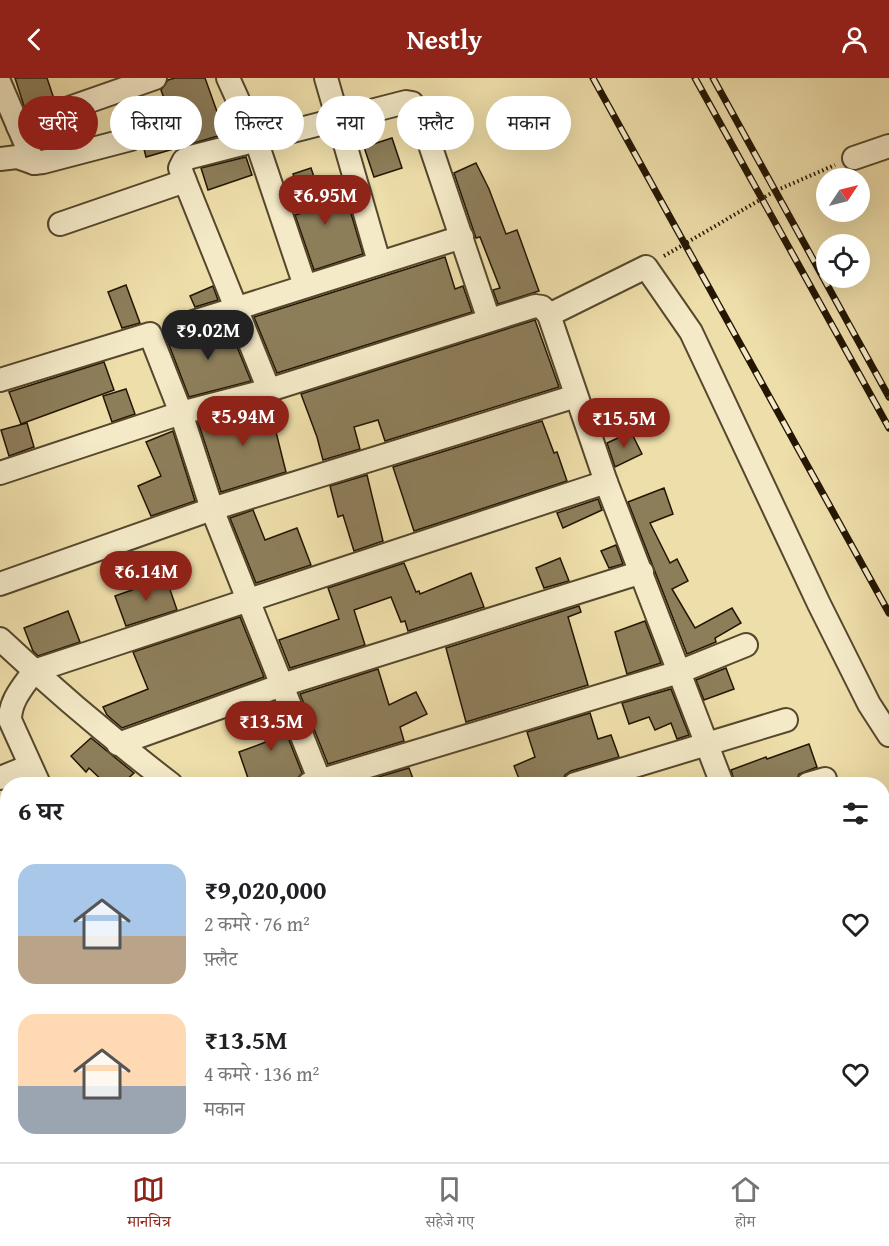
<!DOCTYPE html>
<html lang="hi">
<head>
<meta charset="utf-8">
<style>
  body { margin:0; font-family:"Gentium Book Plus","Noto Serif Devanagari",serif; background:#f2f2f2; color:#202124; height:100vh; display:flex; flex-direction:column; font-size:22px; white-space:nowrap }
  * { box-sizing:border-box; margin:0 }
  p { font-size:20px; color:#757577 }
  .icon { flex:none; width:33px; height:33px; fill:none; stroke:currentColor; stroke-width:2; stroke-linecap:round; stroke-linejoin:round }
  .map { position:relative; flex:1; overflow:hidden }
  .details { position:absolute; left:0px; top:699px; width:890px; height:386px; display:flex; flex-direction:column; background:#fff; border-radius:24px 24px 0 0; box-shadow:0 6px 24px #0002 }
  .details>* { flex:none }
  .banner { position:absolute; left:18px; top:18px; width:854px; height:54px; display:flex; gap:12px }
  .needle { width:39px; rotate:55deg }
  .controls { position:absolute; left:816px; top:90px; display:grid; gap:12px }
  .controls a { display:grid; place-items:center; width:54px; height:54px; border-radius:50%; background:#fff; box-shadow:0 6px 24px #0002; font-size:30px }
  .price { position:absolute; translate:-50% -51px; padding:0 14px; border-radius:21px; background:#8f2418; color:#fff; font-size:20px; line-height:39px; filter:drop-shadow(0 2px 3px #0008) }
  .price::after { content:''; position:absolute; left:50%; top:36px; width:18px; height:14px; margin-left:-9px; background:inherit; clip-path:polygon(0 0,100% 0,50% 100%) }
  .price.selected { background:#222; color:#fff }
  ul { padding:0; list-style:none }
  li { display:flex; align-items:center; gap:18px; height:150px; padding:0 18px }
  li span { display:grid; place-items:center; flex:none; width:168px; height:120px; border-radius:18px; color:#555 }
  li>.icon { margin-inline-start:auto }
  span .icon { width:72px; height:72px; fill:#fffc; stroke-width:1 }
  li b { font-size:26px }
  h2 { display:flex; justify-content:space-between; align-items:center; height:72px; padding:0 18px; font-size:26px }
  .chip { padding:0 21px; border-radius:27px; background:#fff; box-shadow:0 6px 24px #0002; font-size:21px; line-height:54px }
  .chip.selected { background:#8f2418; color:#fff }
  header { display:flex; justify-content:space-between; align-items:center; height:78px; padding:0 18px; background:#8f2418; color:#fff; font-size:27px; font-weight:700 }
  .dock { display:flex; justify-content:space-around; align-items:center; height:84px; border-top:2px solid #e0e0e0; background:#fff; font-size:16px; color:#757577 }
  .dock a { display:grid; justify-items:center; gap:3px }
  .dock .selected { color:#8f2418 }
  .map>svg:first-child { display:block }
  .building { fill:#8d7e5a; stroke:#241603; stroke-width:1.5 }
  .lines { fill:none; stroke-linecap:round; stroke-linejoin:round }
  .street-casing { stroke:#56482d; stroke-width:26 }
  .path { stroke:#241603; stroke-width:4; stroke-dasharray:1.5 3; stroke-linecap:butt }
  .street { stroke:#f4eac8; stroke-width:22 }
  .rail-casing { stroke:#241603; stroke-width:7 }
  .rail { stroke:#f4eac8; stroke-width:4.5; stroke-dasharray:14; stroke-linecap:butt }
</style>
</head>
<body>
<header><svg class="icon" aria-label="back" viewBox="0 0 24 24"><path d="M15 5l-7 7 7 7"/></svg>Nestly<svg class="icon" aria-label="person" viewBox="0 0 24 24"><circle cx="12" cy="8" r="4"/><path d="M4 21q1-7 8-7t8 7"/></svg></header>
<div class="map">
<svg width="889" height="1084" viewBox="0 0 889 1084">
  <rect width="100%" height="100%" fill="#eedeaa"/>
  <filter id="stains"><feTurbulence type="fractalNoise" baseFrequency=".00333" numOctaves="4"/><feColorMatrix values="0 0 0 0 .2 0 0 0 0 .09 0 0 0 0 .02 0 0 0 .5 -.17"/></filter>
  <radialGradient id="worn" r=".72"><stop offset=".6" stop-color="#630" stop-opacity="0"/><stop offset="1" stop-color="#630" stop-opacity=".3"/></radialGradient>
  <g class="building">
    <path d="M15,0H47L54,21L25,31Z"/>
    <path d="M175,0H205L225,56L146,79L143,67L144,58L141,52L172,42L161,12L168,2Z"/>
    <path d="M392,60L402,90L374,99L364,69Z"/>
    <path d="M246,79L252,97L208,112L201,90Z"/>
    <path d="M476,85L489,111L506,156L517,152L539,213L498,226L493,212L500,210L480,159L476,160L454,95Z"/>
    <path d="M311,90L324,129L347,122L363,176L314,192L295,137L306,134L293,96Z"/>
    <path d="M445,179L455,211L463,208L472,234L277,295L254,239Z"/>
    <path d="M126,207L140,245L122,250L108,214Z"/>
    <path d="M213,208L218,222L195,229L190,218Z"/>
    <path d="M535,242L559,309L385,363L378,342L354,349L360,371L323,382L317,359L301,316Z"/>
    <path d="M228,247L251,303L189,319L166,259L177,255L184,259H191Z"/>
    <path d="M104,284L114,312L21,346L9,314Z"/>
    <path d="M126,311L135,336L112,344L103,318Z"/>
    <path d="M269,326L286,394L221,414L198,344Z"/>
    <path d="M542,343L554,375L557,374L567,403L414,453L393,389Z"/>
    <path d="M27,345L34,369L9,378L1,352Z"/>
    <path d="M173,353L195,423L151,438L138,408L161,398L146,364Z"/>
    <path d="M631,354L642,376L615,389L607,365Z"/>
    <path d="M367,397L383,463L354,473L343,437L338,439L330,408Z"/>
    <path d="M664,410L673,436L650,445L670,485L677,481L688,503L672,511L695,550L732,530L741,545L715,560L716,564L687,576L628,424Z"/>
    <path d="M598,421L602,432L563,450L557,435Z"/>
    <path d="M253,432L265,462L297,450L311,487L256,505L230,440Z"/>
    <path d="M616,467L623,486L609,490L601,473Z"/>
    <path d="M560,480L569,503L544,510L536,490Z"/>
    <path d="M404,485L416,514L419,513L420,516L471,495L484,529L408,553L405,543L401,544L391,519L354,532L365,567L290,590L279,562L339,541L328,510Z"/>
    <path d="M166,500L177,532L126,548L115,518Z"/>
    <path d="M579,528L581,534L568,539L588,607L466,644L446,570Z"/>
    <path d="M68,533L80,564L38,578L33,573L24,550Z"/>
    <path d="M240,539L264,599L122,650L107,637L103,629L148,611L133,574Z"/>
    <path d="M645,543L661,585L627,596L615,554Z"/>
    <path d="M726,590L734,611L704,622L696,602Z"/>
    <path d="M378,591L389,627L416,614L427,636L400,649L404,663L328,686L300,616Z"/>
    <path d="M671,611L689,657L677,661L671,645L655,652L649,639L629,646L622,625Z"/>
    <path d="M274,624L302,695L296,702V706H250L239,674L266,664L253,632Z"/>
    <path d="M590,635L598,661L611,657L619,679L571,693L565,697L562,704L556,706H521L514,688L535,679L527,654Z"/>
    <path d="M91,660L134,695L122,706H106L89,690L86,694L71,678Z"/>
    <path d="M809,666L817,689L799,696L795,706H735L731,692L766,679L767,681Z"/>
    <path d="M409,690L415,706H354Z"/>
  </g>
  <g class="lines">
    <g class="street-casing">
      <g id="street">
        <path d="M228,0L256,62L305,208"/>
        <path d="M326,0L379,184"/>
        <path d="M0,6L34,85"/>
        <path d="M18,48L155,0"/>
        <path d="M854,80L889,68"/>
        <path d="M0,81L17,79L34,85L43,84L131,61"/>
        <path d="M60,146L185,103"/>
        <path d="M549,237L646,189L691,254L819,526L869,626L889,657"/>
        <path d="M187,246L462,159"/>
        <path d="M0,302L150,256L181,335L212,431L321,706"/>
        <path d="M269,312L185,103L180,90L184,82L191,79L406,24L412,25L420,37L489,242"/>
        <path d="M0,395L181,335L269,312L535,228L542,229L549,237L606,404L722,706"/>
        <path d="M0,506L212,431L576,318"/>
        <path d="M0,561C54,612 112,661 171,706"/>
        <path d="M118,666L282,607L642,494"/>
        <path d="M0,700L30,688"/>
        <path d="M39,706L10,642C10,622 23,609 34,593L606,404"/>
        <path d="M309,706L679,594L746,567"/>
        <path d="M575,706L786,642"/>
        <path d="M808,706L825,701"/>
        <path d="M0,811L8,808"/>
        <path d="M882,842L889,840"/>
        <path d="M0,897L8,894"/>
        <path d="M0,1026L8,1023"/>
        <path d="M354,1077L363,1084"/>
        <path d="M467,1077L475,1084"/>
        <path d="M604,1077L612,1084"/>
        <path d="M737,1077L744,1084"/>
        <path d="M857,1077L860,1084"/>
        <path d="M173,1084L189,1077"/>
        <path d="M292,1084L307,1077"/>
        <path d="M407,1084L416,1077"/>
      </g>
    </g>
    <path class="path" d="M664,178L775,113L835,87"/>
    <use href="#street" class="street"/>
    <g class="rail-casing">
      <g id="rail">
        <path d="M593,0L889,535"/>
        <path d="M695,0L889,350"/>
        <path d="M713,0L889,319"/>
      </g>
    </g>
    <use href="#rail" class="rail"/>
  </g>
  <rect width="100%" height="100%" filter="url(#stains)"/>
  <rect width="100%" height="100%" fill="url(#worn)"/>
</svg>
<div class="controls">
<a><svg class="needle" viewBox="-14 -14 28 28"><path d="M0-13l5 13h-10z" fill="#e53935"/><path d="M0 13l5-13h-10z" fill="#757577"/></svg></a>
<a><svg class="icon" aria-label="locate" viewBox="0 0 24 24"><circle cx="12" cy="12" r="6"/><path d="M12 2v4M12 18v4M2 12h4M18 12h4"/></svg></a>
</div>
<b class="price" style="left:325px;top:148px">₹6.95M</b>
<b class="price selected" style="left:208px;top:283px">₹9.02M</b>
<b class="price" style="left:243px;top:369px">₹5.94M</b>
<b class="price" style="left:624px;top:371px">₹15.5M</b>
<b class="price" style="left:146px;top:524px">₹6.14M</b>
<b class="price" style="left:271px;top:674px">₹13.5M</b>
<div class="banner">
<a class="chip selected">खरीदें</a>
<a class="chip">किराया</a>
<a class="chip">फ़िल्टर</a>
<a class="chip">नया</a>
<a class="chip">फ़्लैट</a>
<a class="chip">मकान</a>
</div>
<section class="details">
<h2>6 घर<svg class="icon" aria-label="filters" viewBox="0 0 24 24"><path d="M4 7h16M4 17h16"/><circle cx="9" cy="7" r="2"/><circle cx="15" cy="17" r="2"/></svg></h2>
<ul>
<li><span style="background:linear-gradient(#a9c7e8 60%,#b9a48a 0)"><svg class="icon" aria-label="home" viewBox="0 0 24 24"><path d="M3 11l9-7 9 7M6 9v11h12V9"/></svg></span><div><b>₹9,020,000</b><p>2 कमरे · 76 m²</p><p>फ़्लैट</p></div><svg class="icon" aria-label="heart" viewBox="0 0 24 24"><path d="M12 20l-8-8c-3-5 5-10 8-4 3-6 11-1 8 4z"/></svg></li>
<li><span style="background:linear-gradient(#ffd9b3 60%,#9aa5b1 0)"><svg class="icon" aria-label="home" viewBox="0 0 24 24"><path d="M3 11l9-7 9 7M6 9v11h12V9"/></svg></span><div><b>₹13.5M</b><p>4 कमरे · 136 m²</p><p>मकान</p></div><svg class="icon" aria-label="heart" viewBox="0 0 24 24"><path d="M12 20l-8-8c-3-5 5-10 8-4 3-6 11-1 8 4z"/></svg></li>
</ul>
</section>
</div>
<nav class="dock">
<a class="selected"><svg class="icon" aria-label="map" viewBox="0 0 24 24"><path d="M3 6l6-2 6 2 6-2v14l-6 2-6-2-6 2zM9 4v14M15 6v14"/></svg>मानचित्र</a>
<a><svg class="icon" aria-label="saved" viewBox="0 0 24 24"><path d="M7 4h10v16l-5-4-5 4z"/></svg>सहेजे गए</a>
<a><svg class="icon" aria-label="home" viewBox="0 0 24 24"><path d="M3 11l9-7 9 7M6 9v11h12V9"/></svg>होम</a>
</nav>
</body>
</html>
